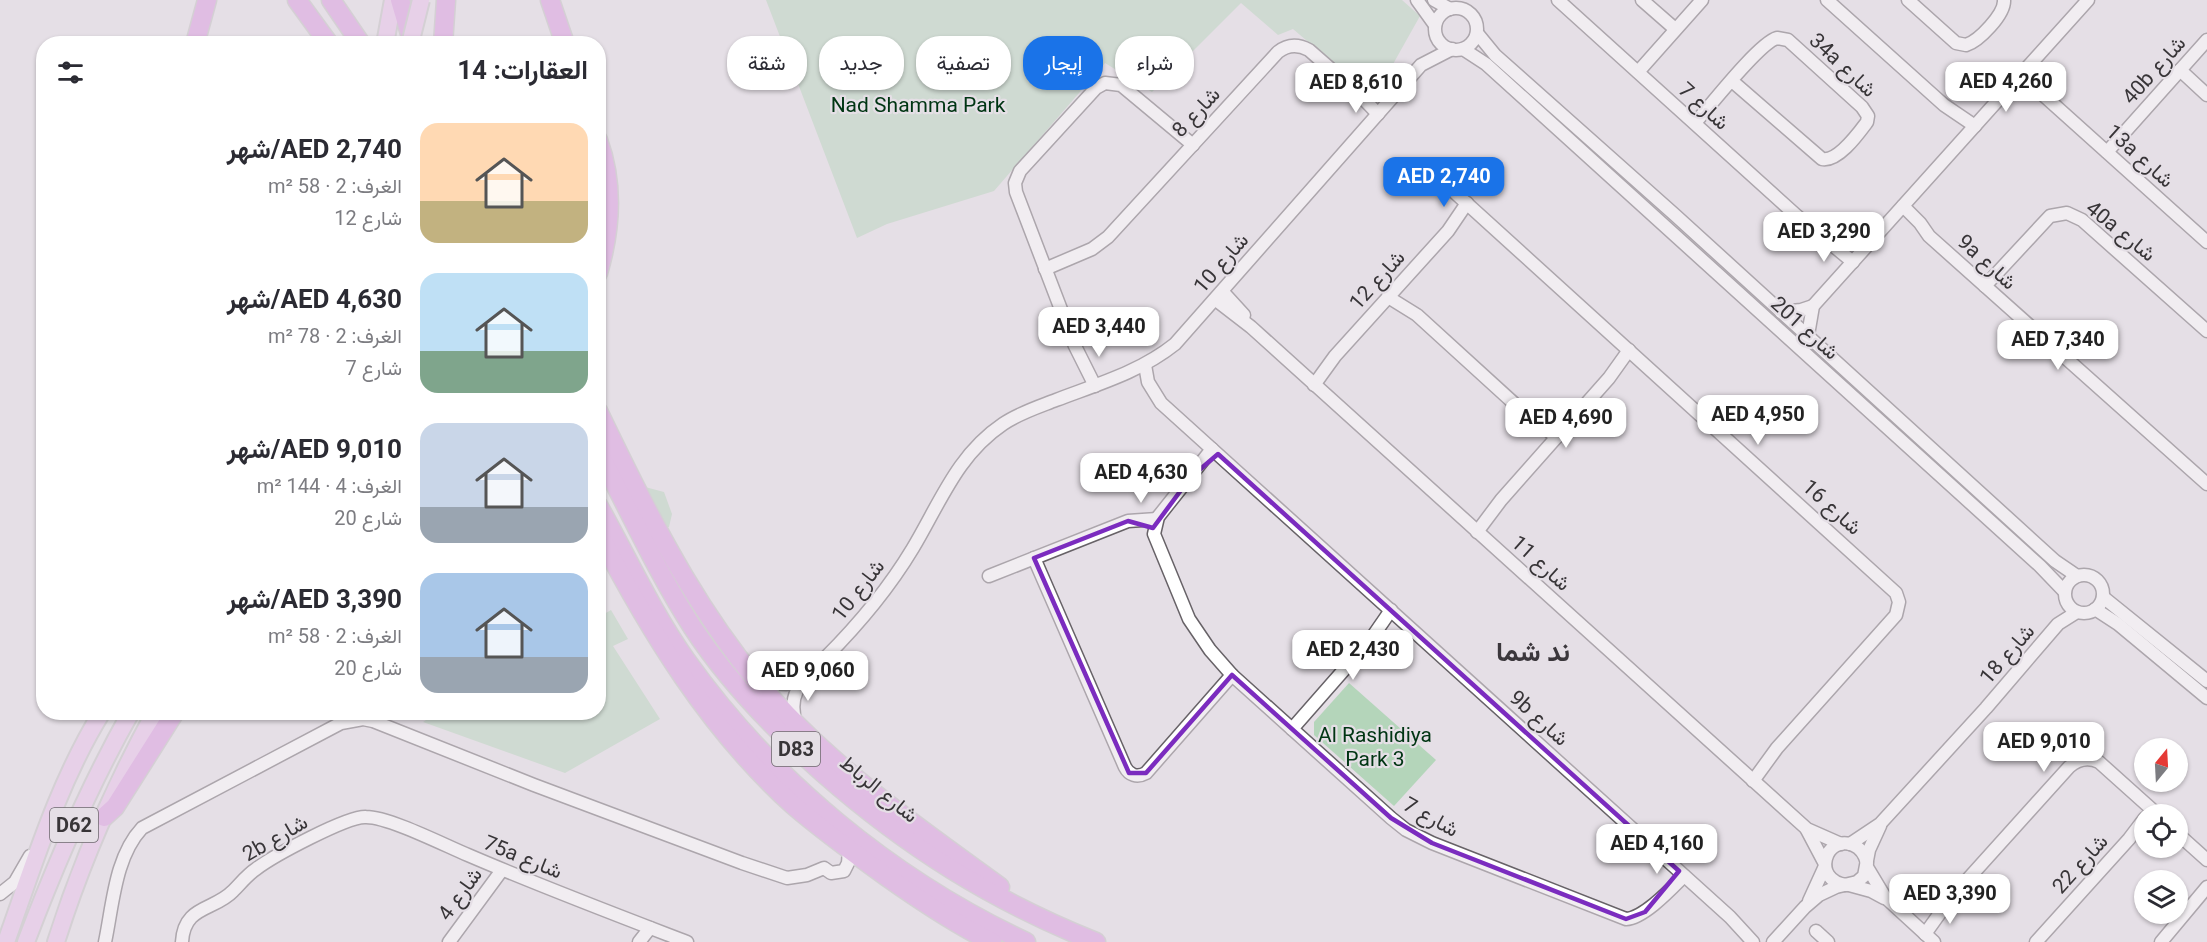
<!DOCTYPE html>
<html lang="ar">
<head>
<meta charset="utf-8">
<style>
  body { margin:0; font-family:Roboto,Vazirmatn,sans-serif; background:#f2f2f3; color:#2b2b33; direction:rtl; height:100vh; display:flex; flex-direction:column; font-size:22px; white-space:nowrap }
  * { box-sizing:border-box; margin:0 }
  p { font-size:20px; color:#7c7c81 }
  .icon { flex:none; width:33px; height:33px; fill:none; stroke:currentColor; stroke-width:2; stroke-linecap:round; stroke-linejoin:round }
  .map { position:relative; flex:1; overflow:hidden; direction:ltr }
  .side { position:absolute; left:36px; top:36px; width:570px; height:684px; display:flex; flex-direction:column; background:#fff; border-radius:24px; box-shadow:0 2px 4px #0004; direction:rtl }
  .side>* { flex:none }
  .banner { position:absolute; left:624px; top:36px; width:570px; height:54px; direction:rtl; display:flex; gap:12px }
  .needle { width:39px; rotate:18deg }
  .fabs { position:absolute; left:2134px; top:738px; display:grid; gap:12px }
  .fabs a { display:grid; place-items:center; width:54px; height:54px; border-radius:50%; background:#fff; box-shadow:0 2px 4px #0004; font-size:30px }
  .price { position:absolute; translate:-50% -51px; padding:0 14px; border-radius:12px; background:#fff; color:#222; font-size:20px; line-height:39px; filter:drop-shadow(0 2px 3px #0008) }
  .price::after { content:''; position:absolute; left:50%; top:36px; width:18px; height:14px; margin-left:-9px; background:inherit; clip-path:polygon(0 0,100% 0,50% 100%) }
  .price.on { background:#1a73e8; color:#fff }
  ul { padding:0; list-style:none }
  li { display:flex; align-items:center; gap:18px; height:150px; padding:0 18px }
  li span { display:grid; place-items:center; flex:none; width:168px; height:120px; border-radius:18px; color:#555 }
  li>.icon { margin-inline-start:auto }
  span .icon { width:72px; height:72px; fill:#fffc; stroke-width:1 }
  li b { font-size:26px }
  h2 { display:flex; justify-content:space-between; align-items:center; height:72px; padding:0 18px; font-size:26px }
  .pill { padding:0 21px; border-radius:24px; background:#fff; box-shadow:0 2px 4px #0004; font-size:21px; line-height:54px }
  .pill.on { background:#1a73e8; color:#fff }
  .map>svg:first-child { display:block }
  .green { fill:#b4d5ba }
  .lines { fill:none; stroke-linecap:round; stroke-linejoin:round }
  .minor-casing { stroke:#676267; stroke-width:15 }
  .major-casing { stroke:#bfbebf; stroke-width:20 }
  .highway-casing { stroke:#bfbebf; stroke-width:21 }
  .minor { stroke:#fff; stroke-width:12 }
  .major { stroke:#e9bfec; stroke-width:16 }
  .highway { stroke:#da94e0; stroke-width:18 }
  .major-bridge-casing { stroke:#bfbebf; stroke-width:20; stroke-linecap:butt }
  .major-bridge { stroke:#e9bfec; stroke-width:16 }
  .marked { fill:none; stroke:#7b2cbf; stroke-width:4.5; stroke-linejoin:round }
  .labels { text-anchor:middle; stroke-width:4.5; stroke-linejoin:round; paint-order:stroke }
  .shield { fill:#e5dfe6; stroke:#6c686c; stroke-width:1.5 }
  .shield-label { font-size:20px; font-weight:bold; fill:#383538 }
  .street-label { font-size:21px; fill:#383538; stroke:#e5dfe6 }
  .park-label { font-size:21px; fill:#003513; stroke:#e5dfe6 }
  .district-label { font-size:27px; font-weight:bold; fill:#3b373c; stroke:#e5dfe6 }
</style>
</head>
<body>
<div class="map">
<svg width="2207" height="942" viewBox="0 0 2207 942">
  <rect width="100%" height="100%" fill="#e5dfe6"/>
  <g class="green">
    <path d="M766,0H1402L1420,16L1374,98L1293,29L1278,35L1241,3L1152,92L1105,63L994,191L887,224L857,238Z"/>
    <path d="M645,487L664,492L672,514L669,527L666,528Z"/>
    <path d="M611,610L628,639L613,646L660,719L565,773L423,722L438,712H598L599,617Z"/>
    <path d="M1349,683L1436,760L1394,806L1314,735V722Z"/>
  </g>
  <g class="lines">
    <g class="minor-casing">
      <g id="minor">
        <path d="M1417,0L1435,25"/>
        <path d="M1434,0L1450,9"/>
        <path d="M1558,0L1797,216L1853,262"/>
        <path d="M1642,0L1674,28"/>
        <path d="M1827,0L1944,105L1975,126"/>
        <path d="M1908,0L1956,43L1966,45C1979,41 2005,14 2004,0"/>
        <circle cx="1456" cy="29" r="21"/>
        <path d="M1477,33L1495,55L1675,215L2055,561L2077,576"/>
        <path d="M1463,49L1486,64L2040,566L2065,592"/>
        <path d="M2180,70L2207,95"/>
        <path d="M1638,72L1702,0"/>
        <path d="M2021,75L2207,242"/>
        <path d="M1695,123C1710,106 1759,43 1777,38L1788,40L1862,107L1868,116L1867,122C1858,134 1838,162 1822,159L1732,81"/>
        <path d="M2107,152L2207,40"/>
        <path d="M1431,171L1896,593L1899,602L1896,615L1777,748L1753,781"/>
        <path d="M1903,206L1920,223L1929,236L2207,484"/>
        <path d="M1045,269L1092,249L1108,237L1278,52C1288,44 1298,44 1309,50L1357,92L1378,114"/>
        <path d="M1985,286L2050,216L2067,213L2082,220L2207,331"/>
        <path d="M1223,292L1244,315"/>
        <path d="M1388,297L1417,315L1529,417L1557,437"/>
        <path d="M1216,300L1251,327L1807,829L1841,844"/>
        <path d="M1781,312L1801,310L1813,306"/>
        <path d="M1808,335L1813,306L2088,0"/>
        <path d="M1145,365L1148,382L1161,403L1730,917L1753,942"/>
        <path d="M1314,385L1335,356L1448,231L1467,203"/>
        <path d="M1095,386L1075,346L1016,192L1015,183L1020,171L1096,88L1105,83L1121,85L1193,145"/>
        <path d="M1212,449L1158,517L1154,534L1189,619L1210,650L1232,675L1391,818L1406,830L1432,843L1626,919C1644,918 1671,889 1684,876"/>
        <path d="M1477,532L1501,500L1609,378L1629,350"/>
        <path d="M1034,558L1125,767C1129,775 1137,778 1146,773L1232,675"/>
        <circle cx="2084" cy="594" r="19"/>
        <path d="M989,576L1128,521L1157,519"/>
        <path d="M2103,597L2207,681"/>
        <path d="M2095,609L2118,624L2207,698"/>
        <path d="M759,683L787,684L805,678"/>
        <path d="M796,723C786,691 805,679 825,658C858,625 889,588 913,548C940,503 957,455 1003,424C1019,413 1038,407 1056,400C1098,384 1140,372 1175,344L1421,65L1452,49"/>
        <path d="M1292,729L1371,639L1391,610"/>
        <path d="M1807,830L1825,864"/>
        <path d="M2178,834L2207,860"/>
        <path d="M1850,844L1880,824L1986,708L2058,624L2077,612"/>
        <path d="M1867,867L1885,897L1934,942"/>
        <path d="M1846,885C1811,880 1825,834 1853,845C1861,848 1865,855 1867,863"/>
        <path d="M1849,885L1871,891L1884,898"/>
        <path d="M0,894L15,882L30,856"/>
        <path d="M1809,901L1825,866"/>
        <path d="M1816,931L1828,942"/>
        <path d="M1925,934L1950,899L2069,767C2078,759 2088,757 2099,762L2157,814"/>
        <path d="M105,942C113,904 115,857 142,828L341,723L363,719L373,721L534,785L742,863L787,878L807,875L824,868L831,873L844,871L848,863L849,850"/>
        <path d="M182,942C184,905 214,911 233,891C241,883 247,875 256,869C273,856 347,816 366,817C389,817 444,845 468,855C540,886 614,914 687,942"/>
        <path d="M449,942L502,870"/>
        <path d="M639,942L650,928"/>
        <path d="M1773,942L1805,907L1819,895L1836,887L1857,882L1864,876L1869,850L1880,826"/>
        <path d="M2036,942L2129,839L2145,818"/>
        <path d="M2161,942L2207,887"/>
      </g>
    </g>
    <g class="major-casing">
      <g id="major">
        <path d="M385,44L393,0"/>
        <path d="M6,942C34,864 58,783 102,712"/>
        <path d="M26,942C56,863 89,786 131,712"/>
        <path d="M56,942C81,863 115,785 155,712"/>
      </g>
    </g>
    <g class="highway-casing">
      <g id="highway">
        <path d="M297,0L329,44"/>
        <path d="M331,0L361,44"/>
        <path d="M400,0L413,44"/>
        <path d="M550,0L565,44"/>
        <path d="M195,44L207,0"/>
        <path d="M443,44L446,0"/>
        <path d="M598,140C614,184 611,229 598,273"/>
        <path d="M598,411C652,523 708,637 797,725C859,787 930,836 1000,887"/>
        <path d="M598,451C629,510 657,572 693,628C729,683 775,730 823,773C907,847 993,901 1096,942"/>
        <path d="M598,505C627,557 652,612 686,660C772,781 892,879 1026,942"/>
        <path d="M598,532C650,632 709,729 793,805C823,831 855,854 887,877C921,901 955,924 992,942"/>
        <path d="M104,817L115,807L175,712"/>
      </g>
    </g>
    <use href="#minor" class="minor"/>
    <use href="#major" class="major"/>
    <use href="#highway" class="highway"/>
    <g class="major-bridge-casing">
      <path id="major-bridge" d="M410,44L421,0"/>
    </g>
    <use href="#major-bridge" class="major-bridge"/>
  </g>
  <path d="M0 0H2207V942H0ZM1218,454L1679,871L1645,912L1626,919L1432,843L1391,818L1232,675L1146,773H1129L1034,558L1128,521L1153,528L1190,478Z" fill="#e5dfe6" fill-opacity=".55" fill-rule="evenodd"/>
  <path class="marked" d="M1218,454L1679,871L1645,912L1626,919L1432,843L1391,818L1232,675L1146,773H1129L1034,558L1128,521L1153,528L1190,478Z"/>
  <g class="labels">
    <g class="shield">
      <rect x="772" y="732" width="48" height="34" rx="4.5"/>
      <rect x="50" y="808" width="48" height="34" rx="4.5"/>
    </g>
    <g class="shield-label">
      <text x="796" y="756">D83</text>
      <text x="74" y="832">D62</text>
    </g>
    <g class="street-label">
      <text transform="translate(1843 65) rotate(43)" y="7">34a شارع</text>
      <text transform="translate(2154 70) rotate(-48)" y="7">40b شارع</text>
      <text transform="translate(1704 106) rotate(42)" y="7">شارع 7</text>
      <text transform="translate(1196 112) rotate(-47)" y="7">شارع 8</text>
      <text transform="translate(2140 156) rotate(42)" y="7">13a شارع</text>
      <text transform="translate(2121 231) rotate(39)" y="7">40a شارع</text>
      <text transform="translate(1987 262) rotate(42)" y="7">9a شارع</text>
      <text transform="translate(1221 263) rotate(-49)" y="7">شارع 10</text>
      <text transform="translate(1377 280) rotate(-48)" y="7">شارع 12</text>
      <text transform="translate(1805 328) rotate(42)" y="7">شارع 201</text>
      <text transform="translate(1832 507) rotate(42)" y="7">شارع 16</text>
      <text transform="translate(1541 563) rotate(42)" y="7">شارع 11</text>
      <text transform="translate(858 590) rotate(-52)" y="7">شارع 10</text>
      <text transform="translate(2007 654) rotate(-49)" y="7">شارع 18</text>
      <text transform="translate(1539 718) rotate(42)" y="7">9b شارع</text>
      <text transform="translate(879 789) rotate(39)" y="7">شارع الرباط</text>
      <text transform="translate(1431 817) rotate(29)" y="7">شارع 7</text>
      <text transform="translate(275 838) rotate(-30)" y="7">2b شارع</text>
      <text transform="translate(523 857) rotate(22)" y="7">75a شارع</text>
      <text transform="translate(2080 864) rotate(-48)" y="7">شارع 22</text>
      <text transform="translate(460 894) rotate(-54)" y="7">شارع 4</text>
    </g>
    <g class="park-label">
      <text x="918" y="112">Nad Shamma Park</text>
      <text x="1375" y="742">Al Rashidiya<tspan x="1375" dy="24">Park 3</tspan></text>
    </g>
    <g class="district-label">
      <text x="1533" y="661">ند شما</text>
    </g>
  </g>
</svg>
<div class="fabs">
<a><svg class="needle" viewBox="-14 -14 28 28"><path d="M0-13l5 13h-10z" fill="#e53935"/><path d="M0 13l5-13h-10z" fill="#7c7c81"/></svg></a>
<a><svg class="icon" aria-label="locate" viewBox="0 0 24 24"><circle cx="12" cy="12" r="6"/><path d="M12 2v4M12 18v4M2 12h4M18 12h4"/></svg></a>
<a><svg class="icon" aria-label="layers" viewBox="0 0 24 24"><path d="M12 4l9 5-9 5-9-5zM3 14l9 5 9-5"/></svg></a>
</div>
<b class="price" style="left:2006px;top:113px">AED 4,260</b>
<b class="price" style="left:1356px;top:114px">AED 8,610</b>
<b class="price on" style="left:1444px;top:208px">AED 2,740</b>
<b class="price" style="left:1824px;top:263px">AED 3,290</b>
<b class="price" style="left:1099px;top:358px">AED 3,440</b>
<b class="price" style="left:2058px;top:371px">AED 7,340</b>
<b class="price" style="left:1758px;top:446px">AED 4,950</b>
<b class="price" style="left:1566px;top:449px">AED 4,690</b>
<b class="price" style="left:1141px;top:504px">AED 4,630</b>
<b class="price" style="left:1353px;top:681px">AED 2,430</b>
<b class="price" style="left:808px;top:702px">AED 9,060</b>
<b class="price" style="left:2044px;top:773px">AED 9,010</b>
<b class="price" style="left:1657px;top:875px">AED 4,160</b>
<b class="price" style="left:1950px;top:925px">AED 3,390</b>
<div class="banner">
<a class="pill">شراء</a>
<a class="pill on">إيجار</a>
<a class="pill">تصفية</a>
<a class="pill">جديد</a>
<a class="pill">شقة</a>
</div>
<section class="side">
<h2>العقارات: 14<svg class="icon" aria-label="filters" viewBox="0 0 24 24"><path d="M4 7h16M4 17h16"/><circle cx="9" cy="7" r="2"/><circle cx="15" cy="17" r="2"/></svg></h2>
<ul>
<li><span style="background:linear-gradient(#ffd9b3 65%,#c2b280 0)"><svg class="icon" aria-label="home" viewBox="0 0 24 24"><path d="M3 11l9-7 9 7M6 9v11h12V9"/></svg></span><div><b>AED 2,740/شهر</b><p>الغرف: 2 · 58 m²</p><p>شارع 12</p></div></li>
<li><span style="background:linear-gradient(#bfe0f5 65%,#7fa58c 0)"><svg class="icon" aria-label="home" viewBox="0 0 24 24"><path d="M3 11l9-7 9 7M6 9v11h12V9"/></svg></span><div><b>AED 4,630/شهر</b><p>الغرف: 2 · 78 m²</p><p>شارع 7</p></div></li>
<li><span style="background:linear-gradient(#c9d6e8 70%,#9aa5b1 0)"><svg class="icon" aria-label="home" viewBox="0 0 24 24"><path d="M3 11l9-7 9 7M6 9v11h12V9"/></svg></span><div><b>AED 9,010/شهر</b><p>الغرف: 4 · 144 m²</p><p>شارع 20</p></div></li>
<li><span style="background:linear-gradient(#a9c7e8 70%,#9aa5b1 0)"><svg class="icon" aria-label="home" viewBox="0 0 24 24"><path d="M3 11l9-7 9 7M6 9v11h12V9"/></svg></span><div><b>AED 3,390/شهر</b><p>الغرف: 2 · 58 m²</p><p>شارع 20</p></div></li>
</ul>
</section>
</div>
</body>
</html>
